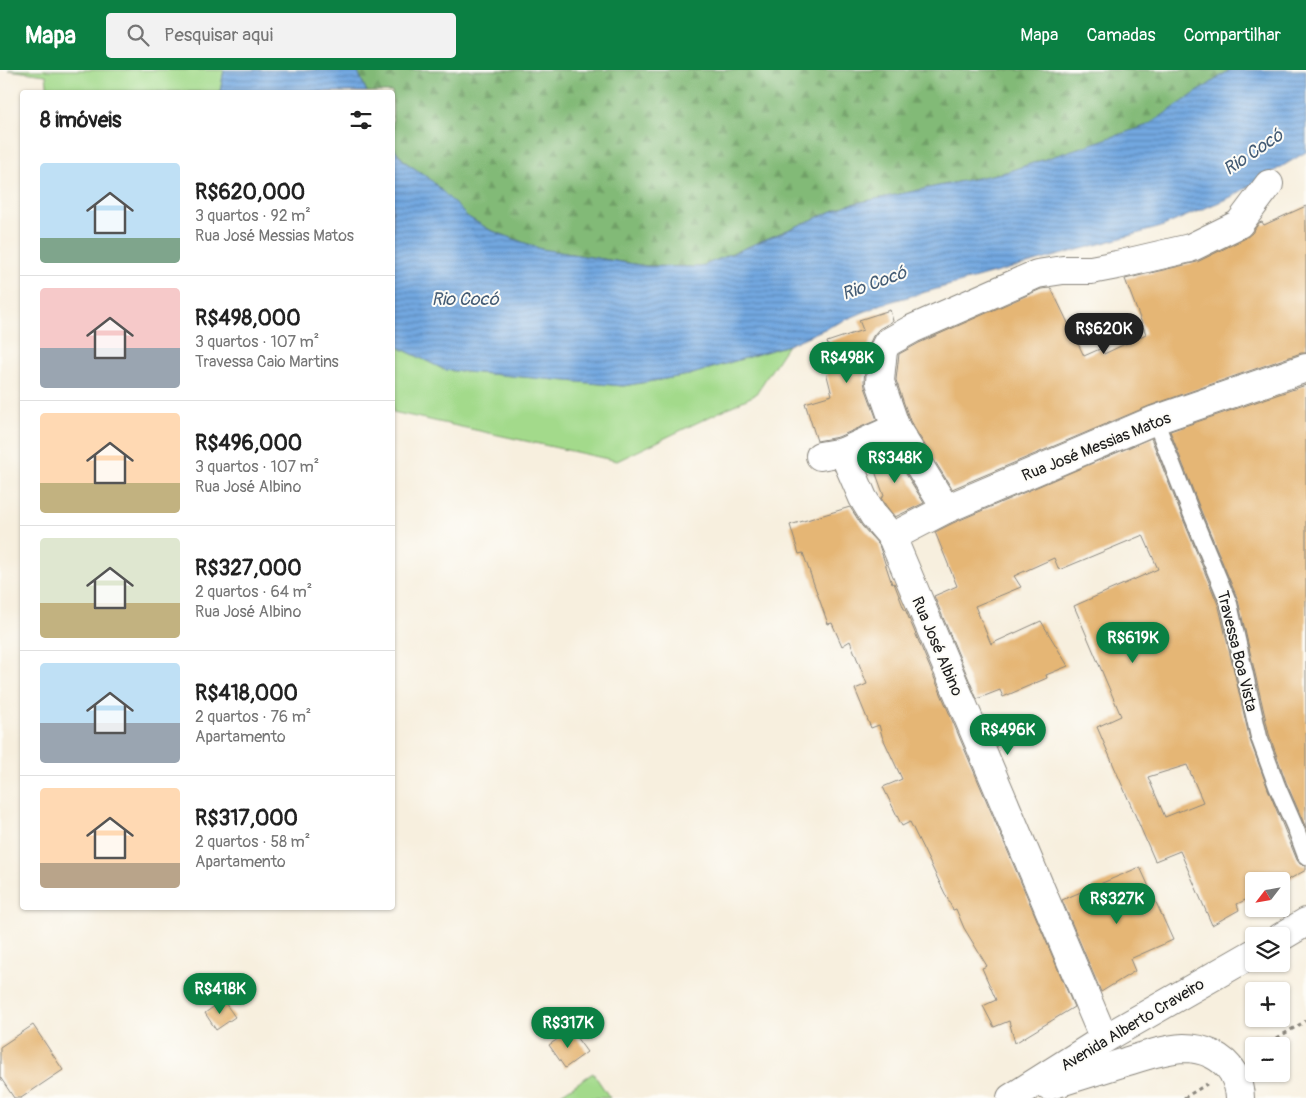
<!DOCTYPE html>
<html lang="pt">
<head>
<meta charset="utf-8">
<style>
  body { margin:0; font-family:Pangolin,sans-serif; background:#f2f2f2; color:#222; height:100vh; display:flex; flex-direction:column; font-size:19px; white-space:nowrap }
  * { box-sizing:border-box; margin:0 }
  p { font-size:16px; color:#767676 }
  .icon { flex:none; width:28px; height:28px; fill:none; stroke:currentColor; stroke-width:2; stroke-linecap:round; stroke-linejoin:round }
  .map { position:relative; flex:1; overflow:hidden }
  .details { position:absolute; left:20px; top:20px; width:375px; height:820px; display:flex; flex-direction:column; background:#fff; border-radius:5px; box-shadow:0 1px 4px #0004 }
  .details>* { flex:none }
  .needle { width:32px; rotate:239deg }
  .fabs { position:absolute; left:1245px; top:802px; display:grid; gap:10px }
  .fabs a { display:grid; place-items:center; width:45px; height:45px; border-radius:5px; background:#fff; box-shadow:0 1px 4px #0004; font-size:25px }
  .price { position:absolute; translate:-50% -42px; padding:0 11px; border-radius:18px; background:#0b8043; color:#fff; font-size:16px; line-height:32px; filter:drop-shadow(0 1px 2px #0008) }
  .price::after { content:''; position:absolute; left:50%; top:30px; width:15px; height:11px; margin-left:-8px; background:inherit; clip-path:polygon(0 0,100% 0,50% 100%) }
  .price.selected { background:#222; color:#fff }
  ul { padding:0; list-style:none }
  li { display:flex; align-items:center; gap:15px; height:125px; padding:0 20px }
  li+li { border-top:1px solid #e0e0e0 }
  li span { display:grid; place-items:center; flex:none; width:140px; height:100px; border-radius:5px; color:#555 }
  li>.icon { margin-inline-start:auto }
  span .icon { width:60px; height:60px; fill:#fffc; stroke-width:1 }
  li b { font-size:21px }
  h2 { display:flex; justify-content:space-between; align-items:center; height:60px; padding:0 20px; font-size:21px }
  header { display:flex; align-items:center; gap:30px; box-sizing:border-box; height:70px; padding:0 25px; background:#0b8043; color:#fff }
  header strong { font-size:24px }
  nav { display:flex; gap:28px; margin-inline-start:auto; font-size:18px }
  .search { width:350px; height:45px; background:#f2f2f2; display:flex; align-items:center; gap:12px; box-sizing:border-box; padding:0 18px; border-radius:5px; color:#767676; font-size:19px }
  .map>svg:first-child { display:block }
  .grass { fill:#a3da8b; stroke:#607b54 }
  .forest { fill:url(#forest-firs); stroke:#4f6b4a }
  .water { fill:url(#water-rules); stroke:#47627e }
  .building { fill:#e5b675; fill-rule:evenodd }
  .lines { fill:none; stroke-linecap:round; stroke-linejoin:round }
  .service-casing { stroke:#8a867d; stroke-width:19 }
  .minor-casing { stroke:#8a867d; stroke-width:30 }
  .primary-casing { stroke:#8a867d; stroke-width:30 }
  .path { stroke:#8a867d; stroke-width:3; stroke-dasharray:4 4; stroke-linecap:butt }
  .service { stroke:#fff; stroke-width:16 }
  .minor { stroke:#fff; stroke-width:28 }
  .primary { stroke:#fff; stroke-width:28 }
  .labels { text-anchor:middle; stroke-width:4; stroke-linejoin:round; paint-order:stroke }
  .street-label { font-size:16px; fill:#1c1c1c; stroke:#fdfcf7 }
  .water-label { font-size:18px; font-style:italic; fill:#435b74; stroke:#fdfcf7 }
</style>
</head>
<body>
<header>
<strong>Mapa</strong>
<div class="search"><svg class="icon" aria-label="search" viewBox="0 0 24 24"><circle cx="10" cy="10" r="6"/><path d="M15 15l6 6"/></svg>Pesquisar aqui</div>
<nav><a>Mapa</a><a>Camadas</a><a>Compartilhar</a></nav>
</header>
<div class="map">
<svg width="1306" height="1028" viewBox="0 0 1306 1028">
  <defs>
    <pattern id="forest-firs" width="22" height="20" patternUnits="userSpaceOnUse" patternTransform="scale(1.25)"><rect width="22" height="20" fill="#82ba77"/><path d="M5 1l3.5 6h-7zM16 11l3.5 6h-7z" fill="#709f66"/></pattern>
    <pattern id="water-rules" width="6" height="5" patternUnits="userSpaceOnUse" patternTransform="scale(1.25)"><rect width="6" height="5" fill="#72a7e0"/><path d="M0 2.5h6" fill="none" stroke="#5d87b5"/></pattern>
  </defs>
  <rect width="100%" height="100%" fill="#fdfcf7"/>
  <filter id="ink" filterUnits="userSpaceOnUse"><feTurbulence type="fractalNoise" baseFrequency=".02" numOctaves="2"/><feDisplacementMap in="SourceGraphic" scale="10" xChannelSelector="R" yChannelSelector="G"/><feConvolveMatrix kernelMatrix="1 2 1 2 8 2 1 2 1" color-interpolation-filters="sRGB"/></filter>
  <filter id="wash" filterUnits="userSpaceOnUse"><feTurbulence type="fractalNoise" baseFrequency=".0096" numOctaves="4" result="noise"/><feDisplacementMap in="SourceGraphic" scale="20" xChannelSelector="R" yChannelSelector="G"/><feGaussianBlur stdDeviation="1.12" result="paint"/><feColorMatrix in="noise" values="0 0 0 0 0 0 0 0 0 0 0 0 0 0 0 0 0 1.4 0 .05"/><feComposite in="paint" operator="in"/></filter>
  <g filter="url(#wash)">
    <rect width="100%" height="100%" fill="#f7efde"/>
    <g class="grass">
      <path d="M8,0H224L220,22H48L46,5Z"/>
      <path d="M392,272L400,278L445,300L623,316L689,305L788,275L755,325L617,391L393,342Z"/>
      <path d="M593,1003L610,1028H555Z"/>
    </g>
    <path class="forest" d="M357,0H1230L1149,55L1006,102L847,135L700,197L646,196L541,179L490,160L468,147L429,108L405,92L393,76L392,22H367Z"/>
    <g class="water">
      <path d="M224,0H357L367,22H220Z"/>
      <path d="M1230,0H1306V82L1231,127L1161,157L882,234L788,275L689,305L623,316L445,300L400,278L393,271L392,76L405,92L429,108L468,147L490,160L541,179L646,196L700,197L847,135L1006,102L1148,55Z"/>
    </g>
    <g id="blocks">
      <g class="building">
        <path d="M1306,136V283H1301L1149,336L952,419L910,351L896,310L899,284L919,273L1041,219L1051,218L1084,286L1102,278L1104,284L1146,264L1125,209L1197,192L1246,168L1252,163L1259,153L1262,152L1264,155Z"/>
        <path d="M890,240L893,251L879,259L873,266L867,279L864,311L865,317L877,350L838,367L817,371L805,333L832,325L823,290L832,287L827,272L863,260L859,250Z"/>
        <path d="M1306,315V758L1286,712L1269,664L1238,530L1199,436L1170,361Z"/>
        <path d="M1151,368L1181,444L1219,537L1250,670L1268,719L1297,790L1300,794L1306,796V800L1286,811H1254V826L1237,834L1239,840L1212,855L1180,781L1155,791L1097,657L1121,646L1074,536L1158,499L1143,465L1059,500L1054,488L1014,506L1021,517L975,536L991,574L1041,551L1068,596L1046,605L1047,608L1003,627L1000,620L977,629L934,526L957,516L935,462L953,453ZM1187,695L1203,732L1165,747L1148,707Z"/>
        <path d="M890,378L924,433L895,447L887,437L881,428L884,426L870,387Z"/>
        <path d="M850,437L862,456L879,475L892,514L894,513L904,539H905L1074,937L1015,973L1009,951L994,957L983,936L996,930L982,898L987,896L964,858L956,839L953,840L910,752L902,756L883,717L902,709L882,666L879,655L871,658L855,619L867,614L850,571L842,576L832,553L828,554L803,483L799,484L790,455Z"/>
        <path d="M1140,797L1173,870L1130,889L1135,901L1101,922L1062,830Z"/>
        <path d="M223,930L235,947L216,960L205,943Z"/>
        <path d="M33,955L63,1000L21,1028H14L0,1007V977Z"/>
        <path d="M571,960L587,982L565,998L549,975Z"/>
      </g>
    </g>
  </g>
  <g filter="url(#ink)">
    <use href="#blocks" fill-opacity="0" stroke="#8a867d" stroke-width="1"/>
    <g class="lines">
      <g class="service-casing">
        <path id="service" d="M1155,350L1190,440L1229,534L1259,667L1277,716L1297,762L1306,786"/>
      </g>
      <g class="minor-casing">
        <g id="minor">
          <path d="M843,382L863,428L874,446L892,467L1104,969"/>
          <path d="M820,386L843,382L896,358"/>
          <path d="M946,439L896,358L880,312L881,299L883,281L887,273L912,259L1037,204L1063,200H1091L1117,195L1190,178L1239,154L1269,114"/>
          <path d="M892,467L946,439L1155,350L1306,298"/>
        </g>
      </g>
      <g class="primary-casing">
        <g id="primary">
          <path d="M1281,867L1306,852"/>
          <path d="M1048,1016C1073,1008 1099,1000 1125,992C1144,986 1164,979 1184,978C1203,978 1223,986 1233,1003C1237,1011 1240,1018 1240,1028"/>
          <path d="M1011,1028L1104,969L1254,883"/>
        </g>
      </g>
      <g class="path">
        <path d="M1263,976L1306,951"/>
        <path d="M1184,1028L1207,1014"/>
      </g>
      <use href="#service" class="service"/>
      <use href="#minor" class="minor"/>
      <use href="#primary" class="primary"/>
    </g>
  </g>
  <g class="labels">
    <g class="street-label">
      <text transform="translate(1096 376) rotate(-22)" y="6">Rua José Messias Matos</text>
      <text transform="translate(938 576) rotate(67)" y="6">Rua José Albino</text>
      <text transform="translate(1238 581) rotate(76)" y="6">Travessa Boa Vista</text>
      <text transform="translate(1132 954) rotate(-31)" y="6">Avenida Alberto Craveiro</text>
    </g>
    <g class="water-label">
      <text transform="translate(1253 82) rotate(-34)" y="6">Rio Cocó</text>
      <text transform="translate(874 213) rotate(-20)" y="6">Rio Cocó</text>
      <text x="465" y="235">Rio Cocó</text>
    </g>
  </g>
</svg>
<div class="fabs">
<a><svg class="needle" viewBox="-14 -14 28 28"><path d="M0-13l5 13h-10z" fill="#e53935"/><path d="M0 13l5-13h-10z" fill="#767676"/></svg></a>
<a><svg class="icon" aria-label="layers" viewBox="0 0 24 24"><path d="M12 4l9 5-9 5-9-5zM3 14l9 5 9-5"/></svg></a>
<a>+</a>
<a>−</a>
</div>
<b class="price selected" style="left:1104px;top:285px">R$620K</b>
<b class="price" style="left:847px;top:314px">R$498K</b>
<b class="price" style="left:895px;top:414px">R$348K</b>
<b class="price" style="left:1133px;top:594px">R$619K</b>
<b class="price" style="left:1008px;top:686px">R$496K</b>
<b class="price" style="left:1117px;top:855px">R$327K</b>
<b class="price" style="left:220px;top:945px">R$418K</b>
<b class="price" style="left:568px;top:979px">R$317K</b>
<section class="details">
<h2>8 imóveis<svg class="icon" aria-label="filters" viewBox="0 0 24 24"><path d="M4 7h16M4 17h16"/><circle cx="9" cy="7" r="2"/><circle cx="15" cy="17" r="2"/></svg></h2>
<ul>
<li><span style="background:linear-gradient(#bfe0f5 75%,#7fa58c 0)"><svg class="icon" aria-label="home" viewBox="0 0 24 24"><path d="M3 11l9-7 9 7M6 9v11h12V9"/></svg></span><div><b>R$620,000</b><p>3 quartos · 92 m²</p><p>Rua José Messias Matos</p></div></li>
<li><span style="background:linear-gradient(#f6c9c9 60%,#9aa5b1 0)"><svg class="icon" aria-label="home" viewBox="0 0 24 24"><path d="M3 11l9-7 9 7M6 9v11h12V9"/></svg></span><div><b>R$498,000</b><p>3 quartos · 107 m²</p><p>Travessa Caio Martins</p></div></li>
<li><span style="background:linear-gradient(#ffd9b3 70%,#c2b280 0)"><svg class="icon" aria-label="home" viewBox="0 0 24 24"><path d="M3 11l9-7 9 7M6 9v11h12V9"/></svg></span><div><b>R$496,000</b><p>3 quartos · 107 m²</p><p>Rua José Albino</p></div></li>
<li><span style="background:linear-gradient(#dfe7d0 65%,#c2b280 0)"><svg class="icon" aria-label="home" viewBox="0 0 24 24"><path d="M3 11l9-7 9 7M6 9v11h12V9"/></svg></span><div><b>R$327,000</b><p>2 quartos · 64 m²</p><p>Rua José Albino</p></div></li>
<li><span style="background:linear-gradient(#bfe0f5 60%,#9aa5b1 0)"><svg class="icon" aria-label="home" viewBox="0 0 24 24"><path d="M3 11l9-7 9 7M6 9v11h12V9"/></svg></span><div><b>R$418,000</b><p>2 quartos · 76 m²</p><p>Apartamento</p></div></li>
<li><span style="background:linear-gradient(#ffd9b3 75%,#b9a48a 0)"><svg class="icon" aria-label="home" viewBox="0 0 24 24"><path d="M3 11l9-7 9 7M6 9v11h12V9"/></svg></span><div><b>R$317,000</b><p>2 quartos · 58 m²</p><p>Apartamento</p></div></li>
</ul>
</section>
</div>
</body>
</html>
